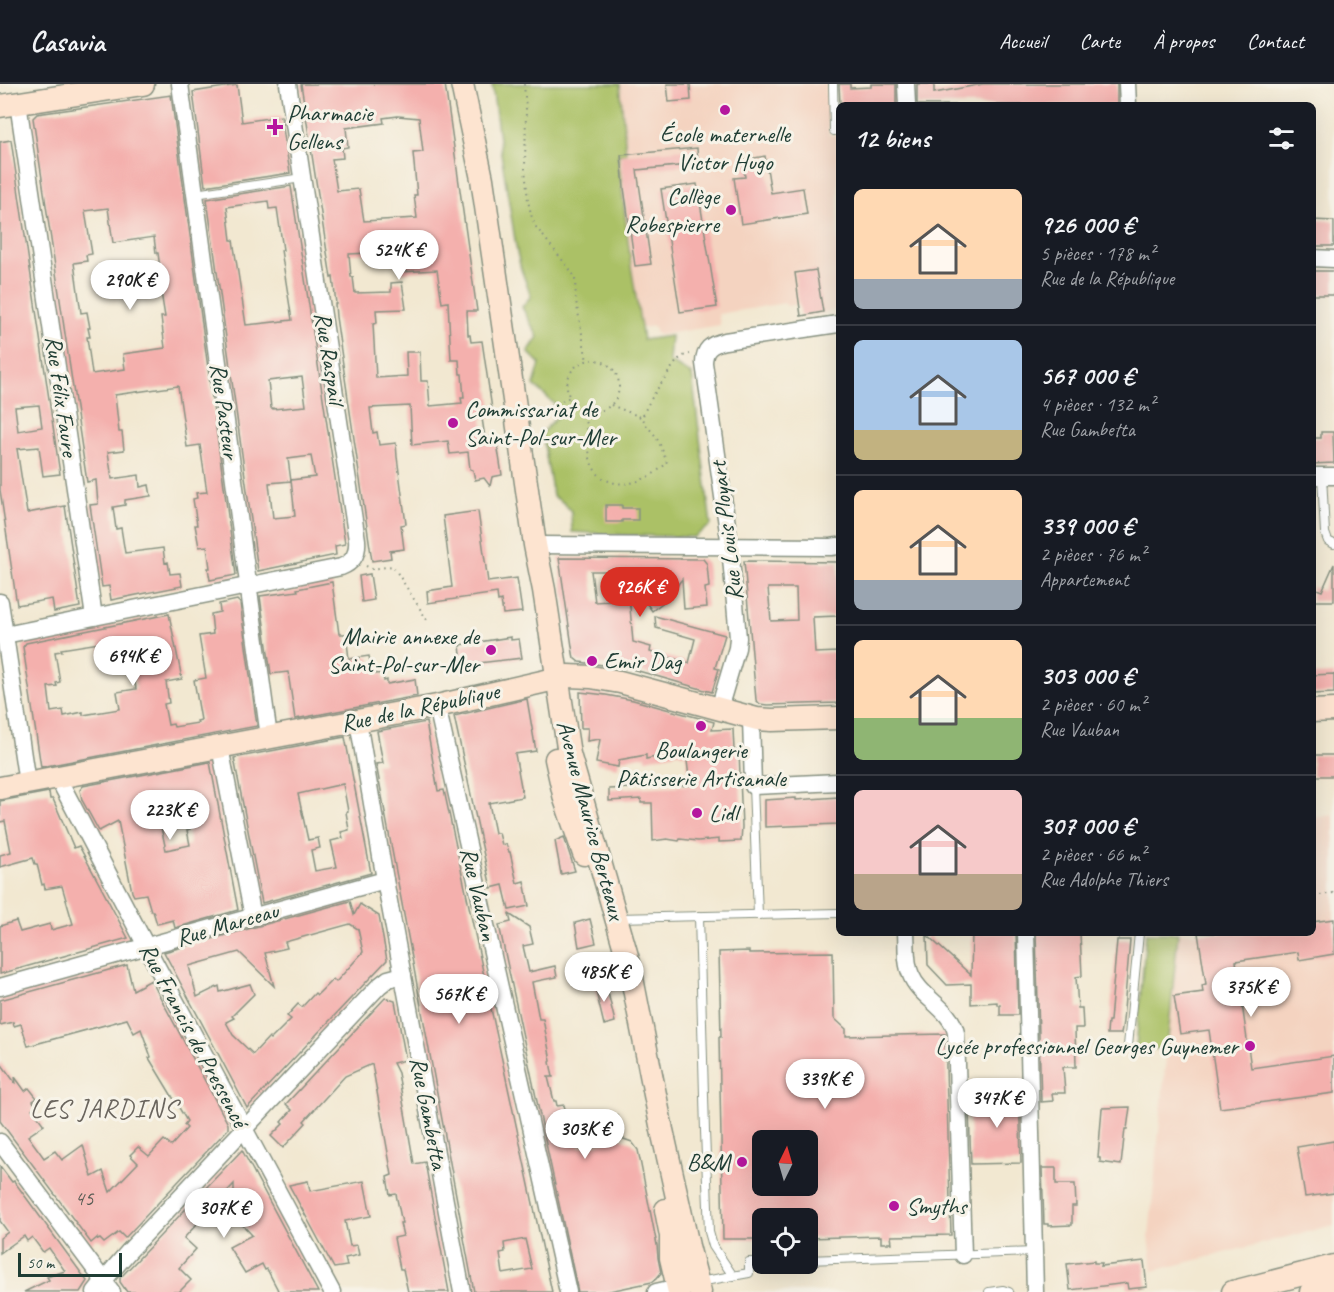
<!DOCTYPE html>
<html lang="fr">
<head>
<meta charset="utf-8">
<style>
  body { margin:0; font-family:Caveat,sans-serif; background:#20242c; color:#f1f3f6; height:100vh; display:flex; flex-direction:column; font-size:22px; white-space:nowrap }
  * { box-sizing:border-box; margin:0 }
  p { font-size:20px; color:#9ea1a6 }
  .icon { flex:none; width:33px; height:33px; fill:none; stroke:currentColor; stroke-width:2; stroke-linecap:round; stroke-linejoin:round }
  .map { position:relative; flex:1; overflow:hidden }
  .side { position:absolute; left:836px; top:18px; width:480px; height:834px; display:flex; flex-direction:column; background:#171b24; border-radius:9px; box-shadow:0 6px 24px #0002 }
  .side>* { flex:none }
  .needle { width:39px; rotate:5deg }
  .tools { position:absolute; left:752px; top:1046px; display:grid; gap:12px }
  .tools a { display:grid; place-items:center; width:66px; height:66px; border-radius:9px; background:#171b24; box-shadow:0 6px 24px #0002; font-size:30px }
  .scale { position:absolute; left:18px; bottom:15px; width:104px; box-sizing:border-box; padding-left:6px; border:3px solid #1f3d34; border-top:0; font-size:16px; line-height:21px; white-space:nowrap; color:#1f3d34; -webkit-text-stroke:4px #f7f3e8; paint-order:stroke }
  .price { position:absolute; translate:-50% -51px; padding:0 14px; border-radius:21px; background:#fff; color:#222; font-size:20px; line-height:39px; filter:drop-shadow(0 2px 3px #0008) }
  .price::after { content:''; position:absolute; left:50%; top:36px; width:18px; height:14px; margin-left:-9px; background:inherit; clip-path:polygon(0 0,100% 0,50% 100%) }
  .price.on { background:#d93025; color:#fff }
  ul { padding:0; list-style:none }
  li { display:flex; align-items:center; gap:18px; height:150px; padding:0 18px }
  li+li { border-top:2px solid #363941 }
  li span { display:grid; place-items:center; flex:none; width:168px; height:120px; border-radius:9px; color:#555 }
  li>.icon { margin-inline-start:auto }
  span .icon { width:72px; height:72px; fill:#fffc; stroke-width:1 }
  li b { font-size:26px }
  h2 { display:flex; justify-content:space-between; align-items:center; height:72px; padding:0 18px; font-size:26px }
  header { display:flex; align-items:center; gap:36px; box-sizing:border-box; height:84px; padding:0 30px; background:#171b24; border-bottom:2px solid #363941 }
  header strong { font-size:28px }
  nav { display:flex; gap:33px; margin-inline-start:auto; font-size:21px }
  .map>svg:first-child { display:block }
  .built { fill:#f4d3c0 }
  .green { fill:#abc166; stroke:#657f4d; stroke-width:1.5 }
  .building { fill:#f4b0ad; fill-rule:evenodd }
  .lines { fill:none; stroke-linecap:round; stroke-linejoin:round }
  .lane-casing { stroke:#889282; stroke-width:10 }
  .street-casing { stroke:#889282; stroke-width:19 }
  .secondary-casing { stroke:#889282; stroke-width:25 }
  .path { stroke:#889282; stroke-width:2; stroke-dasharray:1.5 4.5; stroke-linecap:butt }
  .lane { stroke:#fff; stroke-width:8 }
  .street { stroke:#fff; stroke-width:16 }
  .secondary { stroke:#fde4d0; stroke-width:22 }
  .poi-dot { fill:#b5179e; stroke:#f7f3e8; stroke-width:2 }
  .labels { text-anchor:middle; stroke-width:6; stroke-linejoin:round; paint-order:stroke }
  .number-label { font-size:21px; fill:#545a52 }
  .poi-label { font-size:24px; fill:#1f3d34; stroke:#f7f3e8; text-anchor:start }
  .street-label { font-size:24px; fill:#1f3d34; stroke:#f7f3e8 }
  .neighbourhood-label { font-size:26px; letter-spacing:1.5px; fill:#6a655e; stroke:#f7f3e8 }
</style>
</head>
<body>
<header>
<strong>Casavia</strong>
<nav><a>Accueil</a><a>Carte</a><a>À propos</a><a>Contact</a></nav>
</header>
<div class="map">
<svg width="1334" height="1208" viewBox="0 0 1334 1208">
  <rect width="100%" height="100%" fill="#f7f3e8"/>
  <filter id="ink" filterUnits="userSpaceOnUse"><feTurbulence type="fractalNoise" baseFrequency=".0167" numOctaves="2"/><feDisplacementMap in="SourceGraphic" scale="12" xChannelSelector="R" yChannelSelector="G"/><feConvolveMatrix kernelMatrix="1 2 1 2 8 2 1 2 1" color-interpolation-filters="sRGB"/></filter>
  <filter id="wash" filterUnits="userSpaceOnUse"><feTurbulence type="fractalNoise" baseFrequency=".008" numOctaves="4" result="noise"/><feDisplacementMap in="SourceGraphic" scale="24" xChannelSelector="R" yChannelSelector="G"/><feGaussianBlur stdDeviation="1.35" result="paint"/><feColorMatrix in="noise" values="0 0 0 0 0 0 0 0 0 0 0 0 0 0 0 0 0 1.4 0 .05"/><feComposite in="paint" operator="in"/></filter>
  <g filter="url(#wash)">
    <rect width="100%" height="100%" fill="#f2e8d1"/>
    <g class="built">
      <path d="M620,0H826L829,51H838V226L801,232L800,220L786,222L785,219L718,230L720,241L659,251L655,248L654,242L641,244L631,182L618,71L626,69Z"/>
      <path d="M1334,731V1141L1153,1187L1149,1152L1178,849H1312L1313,734Z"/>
    </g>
    <g class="green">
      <path d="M492,0H620L626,69L618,71L631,182L643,256L671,252L669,277L692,291L711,441L694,453L627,451L572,448L571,427L564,419L553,412L542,349L562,327L534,301L540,280L528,268L538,253L522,223L531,212L521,185L517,168L500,63Z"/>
      <path d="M1146,849H1178L1167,965L1136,964Z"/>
    </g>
    <g id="blocks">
      <g class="building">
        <path d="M301,0H445L477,227H467L468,251H470L471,258L482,257L493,332L482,334L485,354L496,353L502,391L492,393L490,402L484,394L475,396L473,386L470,385L468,368L450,370L448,357L412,361L410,322L370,324L373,349L377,348L379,361L396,359L397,373L406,440L401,441L404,465L390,467L391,474L372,477L336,233L335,220H336L333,193L331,194ZM398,32L419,34L423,68L413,69L417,111H414L417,134L364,137L359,105L337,107L332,75L343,74L342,64L348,63L346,44L384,39L383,34ZM392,152L393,175L400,174L401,188L437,186L442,219L448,218L451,276H459L460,290H462L464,314H461L462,319L430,322L428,297H421L420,268H406L407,292L376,294L373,240L377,239L376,226L406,225L402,198L391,199V208L355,209L353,193H351L349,170L369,169L366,154Z"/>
        <path d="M667,0H690L691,16L669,18Z"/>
        <path d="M839,0H850V4L871,3V0H896V21H840Z"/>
        <path d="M917,0H934V9L983,0H1117V21H919L917,19Z"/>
        <path d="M237,1L242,38L281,32L290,89L205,102L193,8Z"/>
        <path d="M171,11L236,491L210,496L208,484H210L207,462L199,463L195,441H197L193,415L197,414L196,409L207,408L200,361L187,363L178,302L115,311L119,348H122L124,366L108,368L112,395L139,391L140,403L149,401L151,412L125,416V421L113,423L116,445L121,444L125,469L163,464L165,479L168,478L170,490L180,489L182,502L111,516L109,502L102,503L90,421L98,420L96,396L87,398L33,34L37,30ZM108,124L113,159L154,153L156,169H158L163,208H161L165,233H161L165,264L123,270L125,285L92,290L87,253H90L88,244H90L87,228L81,229L74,179L87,177L86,171L92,170L85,127Z"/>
        <path d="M11,56L60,390L43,392L39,363L17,365L27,429L65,422L80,523L54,528L52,515L17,521L0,406V58ZM39,321L42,343L18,347L15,323Z"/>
        <path d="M697,64L698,80L637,86L651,180L635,182L624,104L621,71Z"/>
        <path d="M765,72L771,109L803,104L807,130L741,140L734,94L745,93L743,76Z"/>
        <path d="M697,100L717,223L680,228L661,105Z"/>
        <path d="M291,102L345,460L335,462L336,471L258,487L207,115ZM268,117L269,125L277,124L283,166H281L292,236L246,241L233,156H231L227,123ZM302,293L306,322L273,325V324H271L268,297ZM311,372L315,393L291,396L295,432L273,434L269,399L291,397L288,375Z"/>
        <path d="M1312,136L1334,137V162H1312Z"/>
        <path d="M816,186L823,228L801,232L795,189Z"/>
        <path d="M1312,187H1334V211H1313Z"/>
        <path d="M1321,348H1333L1334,379L1312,380V354H1321Z"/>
        <path d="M606,421H622V424H638V436H622V438H606Z"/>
        <path d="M478,427L488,498L517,494L522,528L503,530L501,516L498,517L497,509L428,519L427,507L452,503L443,432Z"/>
        <path d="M559,474L703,475L707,480L709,503L705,504L707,523L684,525L682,495L666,516L652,527L624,487H591L595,518L609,517L629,512L633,558L651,563L650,568L689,579L695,555L656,544L655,532L725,551L715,584L719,585L712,608L628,584L579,578L574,574L573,569Z"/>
        <path d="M744,477L838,478V532L813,533L815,569L838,568V619L767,621L760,620L756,616ZM768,504H796L797,536L771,537Z"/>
        <path d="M1334,480V517H1312V503L1322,507Z"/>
        <path d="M370,490L374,516L362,518L359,492Z"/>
        <path d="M332,498L339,550H346L349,575L369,572L371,582L375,581L376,590L383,589L384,597L387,596V600L415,595L417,612L295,635L288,588L271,590L260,512L298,507L297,505Z"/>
        <path d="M237,516L240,519L257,642L41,683L23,563L26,559L169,530L182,595L166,598L169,619L164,620L168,641L173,640L174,643L198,639L197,637L201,636L194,596L206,594L199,552L213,550L211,530L220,528L219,520ZM99,559L102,576L113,574L115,584L132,581L136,605L117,608L120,625L83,631V628L64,632L63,626L51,628L48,603L57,602L56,599L60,598L55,568L62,567L61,565Z"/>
        <path d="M511,553V556L519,555L522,574L462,581L460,561Z"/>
        <path d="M1334,590V609L1312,610V591Z"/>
        <path d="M580,608L606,611L633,616L666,625L714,638L712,646L733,645L734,666H739L742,743L741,757L719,758V755L698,757L680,755L679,757L667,755L653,757L652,719H641V715L609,717V705L695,701V694L689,693L686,669L680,670V668L646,675V671L619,676L618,683L596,679L600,655L587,657L588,644H581Z"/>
        <path d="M527,615L536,667L515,670L523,713L489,719L495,749H499L502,761L506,760L509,768H510L517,799L524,797L529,822L509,826L503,801L491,804L454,632Z"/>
        <path d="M426,638L438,707L444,706L552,1208H474L376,680L383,679L377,647ZM525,1155L532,1185L503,1190L500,1169L505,1168L504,1159Z"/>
        <path d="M345,653L371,789L262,819L234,674ZM343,700L348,727L346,728L349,746L341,748L343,754L331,757L337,783L315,787L311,766L320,764L318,754L308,756L298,710Z"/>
        <rect x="1312" y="671" width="22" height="21"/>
        <path d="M210,678L238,826L175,844L173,836L157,840L153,827H151L146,810L134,812L132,808L118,737L99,747L82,716L80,706L83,702ZM185,719L190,745L187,746L190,761L166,766L157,725Z"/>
        <path d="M49,708L50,715H53L74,764L79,762L128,854L0,890V842L16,837L20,848L50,840L51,846L73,840L62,802L45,805L44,800L42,801L37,780H35L33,774L0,783V771L11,768L5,737L0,738V717Z"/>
        <path d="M838,713V740L765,743V716L796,714V716Z"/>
        <path d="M564,753L575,787L561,790L555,757Z"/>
        <path d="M350,817L354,831L360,820L379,832L387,876L247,1024L164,868ZM350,840L358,845L363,868L336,898L333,895L317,911L315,909L302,923L298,920L287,932L291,935L271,955L269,953L253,970L233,951L226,938L234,934L232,932L254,910L250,900L220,908L219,902L197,913L189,882L239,868L274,902L265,869L287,864L285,858Z"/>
        <path d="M509,830L529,843L533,860L523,862L529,888L555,882L557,893L532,898L539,935H543L551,977L550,978L553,993H548L554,1017H556L557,1022L564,1021L569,1040L574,1039L579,1063L607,1058L603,1034L618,1031V1053L632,1058L638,1066L657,1161L658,1174L661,1189L656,1195L652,1198L605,1208H578L499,841L511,838Z"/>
        <path d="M590,835L596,859L579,863L575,839Z"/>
        <path d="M1334,835V870L1299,876L1298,868L1236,877L1251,984L1334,972V1009L1220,1024L1209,946L1180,950L1174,912L1203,908L1202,901L1206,900L1198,849H1312V838Z"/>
        <path d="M972,849H1016L1018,931H1000V921H997V918L971,920V900L947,901L928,881L927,851L971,891Z"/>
        <path d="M1036,849H1080L1082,892L1076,893L1078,924H1082L1083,944H1075L1076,983H1063L1065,1009H1052L1053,1017L1041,1018Z"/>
        <path d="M1117,856H1130L1123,937L1121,950H1107L1108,937H1110Z"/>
        <path d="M749,867V869L833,868L834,934L846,945V952L945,950L951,1151L891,1152L892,1159H881V1152L807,1154V1134H762V1155H723L719,953H721L719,868ZM762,1056H807V1101H762Z"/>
        <path d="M127,881L133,906L151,896L228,1040V1045L125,1154L119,1148L104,1159L100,1155L98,1156L97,1154L91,1159L0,1037V978L16,1000L15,993L25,1007L29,1004L37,1014L33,1017L36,1022L32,1025L44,1041L28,1052L44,1074L55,1067L62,1076L83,1061L92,1093L103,1087L110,1108L138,1079L130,1071L138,1063L149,1072L164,1056L171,1062L187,1044L184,1041L187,1037L149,974L151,973L141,945L134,949L127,935L28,962L21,940L14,942L13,938L0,941V916Z"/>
        <path d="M605,896L615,938L604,941L594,899Z"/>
        <path d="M385,914L395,917L406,976L393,979L398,989L414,1080L425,1078L449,1208H408L403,1185H400L394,1154L403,1152L400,1139H402L396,1110L390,1111L387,1093L392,1091L372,980L345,992L304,1037L306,1039L283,1064L271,1052L283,1040L281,1038L292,1026L286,1020Z"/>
        <path d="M1004,999H1019L1021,1079L971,1080L969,1027L983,1026L982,1020H991L990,1008H1004Z"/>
        <path d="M1130,1023L1127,1045H1125L1121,1081L1100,1078V1074H1098L1102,1024Z"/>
        <path d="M1334,1057V1109L1305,1113L1297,1063Z"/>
        <path d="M242,1066L318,1208H279L267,1185L265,1186L262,1180L245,1189L229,1163L252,1151L234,1132V1100L184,1154L196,1165L179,1184L191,1196L179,1208H127L120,1198V1194Z"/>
        <path d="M0,1082L12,1098L14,1097L87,1197L80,1208H24L49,1196L47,1193L65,1187L49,1164L43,1168L32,1153L27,1157L24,1152L0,1169V1154L8,1148L0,1137Z"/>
        <path d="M1042,1084H1056V1100H1075L1076,1122H1072V1141L1048,1142V1140H1044Z"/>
        <path d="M308,1097L310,1107L364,1097L371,1132L345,1137L350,1162L357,1161L359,1171L345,1174L347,1182L334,1184L289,1101Z"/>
        <path d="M1094,1177V1179H1102L1101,1182L1144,1177L1147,1203L1128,1205L1127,1199L1070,1206L1067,1180Z"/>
      </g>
    </g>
  </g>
  <g filter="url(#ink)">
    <use href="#blocks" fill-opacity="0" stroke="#889282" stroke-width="1.5"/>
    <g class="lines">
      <g class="lane-casing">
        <g id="lane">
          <path d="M833,0L834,47"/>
          <path d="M195,110L302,94"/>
          <path d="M1322,392L1325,449L1328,457L1334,460"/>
          <path d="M753,702L758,831"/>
          <path d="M699,832L705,1047L709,1148L713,1162L733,1192"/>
          <path d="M617,834L838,829"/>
          <path d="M1128,962L1139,849"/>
          <path d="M807,1176L1034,1168"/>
          <path d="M699,1198L749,1189V1178H762"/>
          <path d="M989,1208L1003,1206L1009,1208"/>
        </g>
      </g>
      <g class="street-casing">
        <g id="street">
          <path d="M180,0L269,653"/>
          <path d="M906,0L907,21"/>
          <path d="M1127,0L1128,21"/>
          <path d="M18,19L94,533"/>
          <path d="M1312,174L1334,175"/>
          <path d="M1312,392H1334"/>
          <path d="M535,461L831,463L838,462"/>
          <path d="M0,518L27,699"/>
          <path d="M5,551L341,483C354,478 358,469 357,456L288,0"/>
          <path d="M437,622L568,1208"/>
          <path d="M719,625L737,564L738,554L730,462L704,279C704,265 711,260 725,257L838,240"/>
          <path d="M751,634L753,702L838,698"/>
          <path d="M358,637L385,796L462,1208"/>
          <path d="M220,663L253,833"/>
          <path d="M58,694L154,877L332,1208"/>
          <path d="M906,849C907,862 905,878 911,891C920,914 951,924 956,949L963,1171"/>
          <path d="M1026,849L1035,1208"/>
          <path d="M0,903L385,796"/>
          <path d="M0,1058L112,1208"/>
          <path d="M95,1208L110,1189L129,1167L379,902L388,895L403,891"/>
          <path d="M656,1208L687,1201"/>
        </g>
      </g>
      <g class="secondary-casing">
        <g id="secondary">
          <path d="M462,0L482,95L535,461L544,506L569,670L629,879L662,1046L688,1162L700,1208"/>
          <path d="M0,22L143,0"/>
          <path d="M1312,627L1334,626"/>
          <path d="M556,675L565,715L584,770"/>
          <path d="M0,704L437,622L568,592L591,593L620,598L757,635L772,636L838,634"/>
          <path d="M666,1126L671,1152V1174L679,1208"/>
          <path d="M1233,1208L1334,1182"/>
          <path d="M1311,1208L1334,1202"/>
        </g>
      </g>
      <g class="path">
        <path d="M524,0L526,25L525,84L528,117L532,134L536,143L571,187L575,193L576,217L587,277"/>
        <circle cx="593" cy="302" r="26"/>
        <path d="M611,321L643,334"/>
        <path d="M584,326L590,374C595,399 622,405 643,395C652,392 660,385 667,379C664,371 661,361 656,353C652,346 644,342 643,333C643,324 671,284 678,276C682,272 685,271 690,270"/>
        <path d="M534,328L542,326L570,313"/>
        <path d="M366,482L372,485L393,482L429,539"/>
        <path d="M1314,811H1320L1334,809"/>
      </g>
      <use href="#lane" class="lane"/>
      <use href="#street" class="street"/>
      <use href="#secondary" class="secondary"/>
    </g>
  </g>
  <g class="poi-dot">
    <circle cx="725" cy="26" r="6"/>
    <path d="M272 34h6v6h6v6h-6v6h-6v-6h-6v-6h6z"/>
    <circle cx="731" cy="126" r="6"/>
    <circle cx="453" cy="339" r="6"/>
    <circle cx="491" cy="566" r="6"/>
    <circle cx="592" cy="577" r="6"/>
    <circle cx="701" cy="642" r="6"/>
    <circle cx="697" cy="729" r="6"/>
    <circle cx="1250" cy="962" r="6"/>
    <circle cx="742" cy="1078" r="6"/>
    <circle cx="894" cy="1122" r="6"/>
  </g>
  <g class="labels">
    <g class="number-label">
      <text x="84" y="1121">45</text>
    </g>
    <g class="poi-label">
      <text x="287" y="37">Pharmacie<tspan x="287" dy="28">Gellens</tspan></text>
      <text x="725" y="58" text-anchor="middle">École maternelle<tspan x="725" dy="28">Victor Hugo</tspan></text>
      <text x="719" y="120" text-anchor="end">Collège<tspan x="719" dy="28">Robespierre</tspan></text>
      <text x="465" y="333">Commissariat de<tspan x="465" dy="28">Saint-Pol-sur-Mer</tspan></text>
      <text x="479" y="560" text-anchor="end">Mairie annexe de<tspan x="479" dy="28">Saint-Pol-sur-Mer</tspan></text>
      <text x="604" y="585">Emir Dag</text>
      <text x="701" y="674" text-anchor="middle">Boulangerie<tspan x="701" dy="28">Pâtisserie Artisanale</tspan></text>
      <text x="709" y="737">Lidl</text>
      <text x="1238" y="970" text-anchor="end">Lycée professionnel Georges Guynemer</text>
      <text x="730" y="1086" text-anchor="end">B&amp;M</text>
      <text x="906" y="1130">Smyths</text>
    </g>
    <g class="street-label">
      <text transform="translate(330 274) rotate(81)" y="8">Rue Raspail</text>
      <text transform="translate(62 312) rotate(82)" y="8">Rue Félix Faure</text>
      <text transform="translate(225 327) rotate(82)" y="8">Rue Pasteur</text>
      <text transform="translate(726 447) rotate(-97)" y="8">Rue Louis Ployart</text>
      <text transform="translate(420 623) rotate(-12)" y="8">Rue de la République</text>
      <text transform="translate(591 736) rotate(75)" y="8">Avenue Maurice Berteaux</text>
      <text transform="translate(479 810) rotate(77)" y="8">Rue Vauban</text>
      <text transform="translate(227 840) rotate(-16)" y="8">Rue Marceau</text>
      <text transform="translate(194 951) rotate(62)" y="8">Rue Francis de Pressencé</text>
      <text transform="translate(429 1029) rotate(79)" y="8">Rue Gambetta</text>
    </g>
    <g class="neighbourhood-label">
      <text x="104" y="1033">LES JARDINS</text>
    </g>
  </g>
</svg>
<div class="tools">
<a><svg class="needle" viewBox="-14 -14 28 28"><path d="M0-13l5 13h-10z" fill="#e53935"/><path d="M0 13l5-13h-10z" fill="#9ea1a6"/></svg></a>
<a><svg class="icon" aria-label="locate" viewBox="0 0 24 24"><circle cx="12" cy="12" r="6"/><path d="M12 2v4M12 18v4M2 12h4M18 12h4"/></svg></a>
</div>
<div class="scale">50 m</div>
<b class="price" style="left:399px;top:197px">524K €</b>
<b class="price" style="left:130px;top:227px">290K €</b>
<b class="price on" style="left:640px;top:534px">926K €</b>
<b class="price" style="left:133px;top:603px">694K €</b>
<b class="price" style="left:170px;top:757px">223K €</b>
<b class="price" style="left:604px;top:919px">485K €</b>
<b class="price" style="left:1251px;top:934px">375K €</b>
<b class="price" style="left:459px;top:941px">567K €</b>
<b class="price" style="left:825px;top:1026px">339K €</b>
<b class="price" style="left:997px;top:1045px">347K €</b>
<b class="price" style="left:585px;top:1076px">303K €</b>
<b class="price" style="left:224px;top:1155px">307K €</b>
<section class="side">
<h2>12 biens<svg class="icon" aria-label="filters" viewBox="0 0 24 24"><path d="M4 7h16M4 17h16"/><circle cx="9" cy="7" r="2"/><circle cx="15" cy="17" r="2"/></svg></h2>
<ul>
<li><span style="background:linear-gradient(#ffd9b3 75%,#9aa5b1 0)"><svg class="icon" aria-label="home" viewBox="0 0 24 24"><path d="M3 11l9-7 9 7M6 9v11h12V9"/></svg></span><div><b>926 000 €</b><p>5 pièces · 178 m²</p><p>Rue de la République</p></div></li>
<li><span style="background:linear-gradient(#a9c7e8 75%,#c2b280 0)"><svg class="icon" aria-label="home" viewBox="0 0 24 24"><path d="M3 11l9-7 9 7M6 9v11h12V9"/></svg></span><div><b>567 000 €</b><p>4 pièces · 132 m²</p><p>Rue Gambetta</p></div></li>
<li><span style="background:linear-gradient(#ffd9b3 75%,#9aa5b1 0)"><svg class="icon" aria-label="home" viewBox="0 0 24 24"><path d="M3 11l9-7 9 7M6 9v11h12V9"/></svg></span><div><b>339 000 €</b><p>2 pièces · 76 m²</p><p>Appartement</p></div></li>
<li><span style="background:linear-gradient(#ffd9b3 65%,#8fb573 0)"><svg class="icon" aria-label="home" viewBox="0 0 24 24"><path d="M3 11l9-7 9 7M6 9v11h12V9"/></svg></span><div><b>303 000 €</b><p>2 pièces · 60 m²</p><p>Rue Vauban</p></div></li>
<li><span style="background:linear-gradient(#f6c9c9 70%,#b9a48a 0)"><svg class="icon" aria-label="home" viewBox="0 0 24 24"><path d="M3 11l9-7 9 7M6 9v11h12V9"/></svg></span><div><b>307 000 €</b><p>2 pièces · 66 m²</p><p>Rue Adolphe Thiers</p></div></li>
</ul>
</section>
</div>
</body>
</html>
